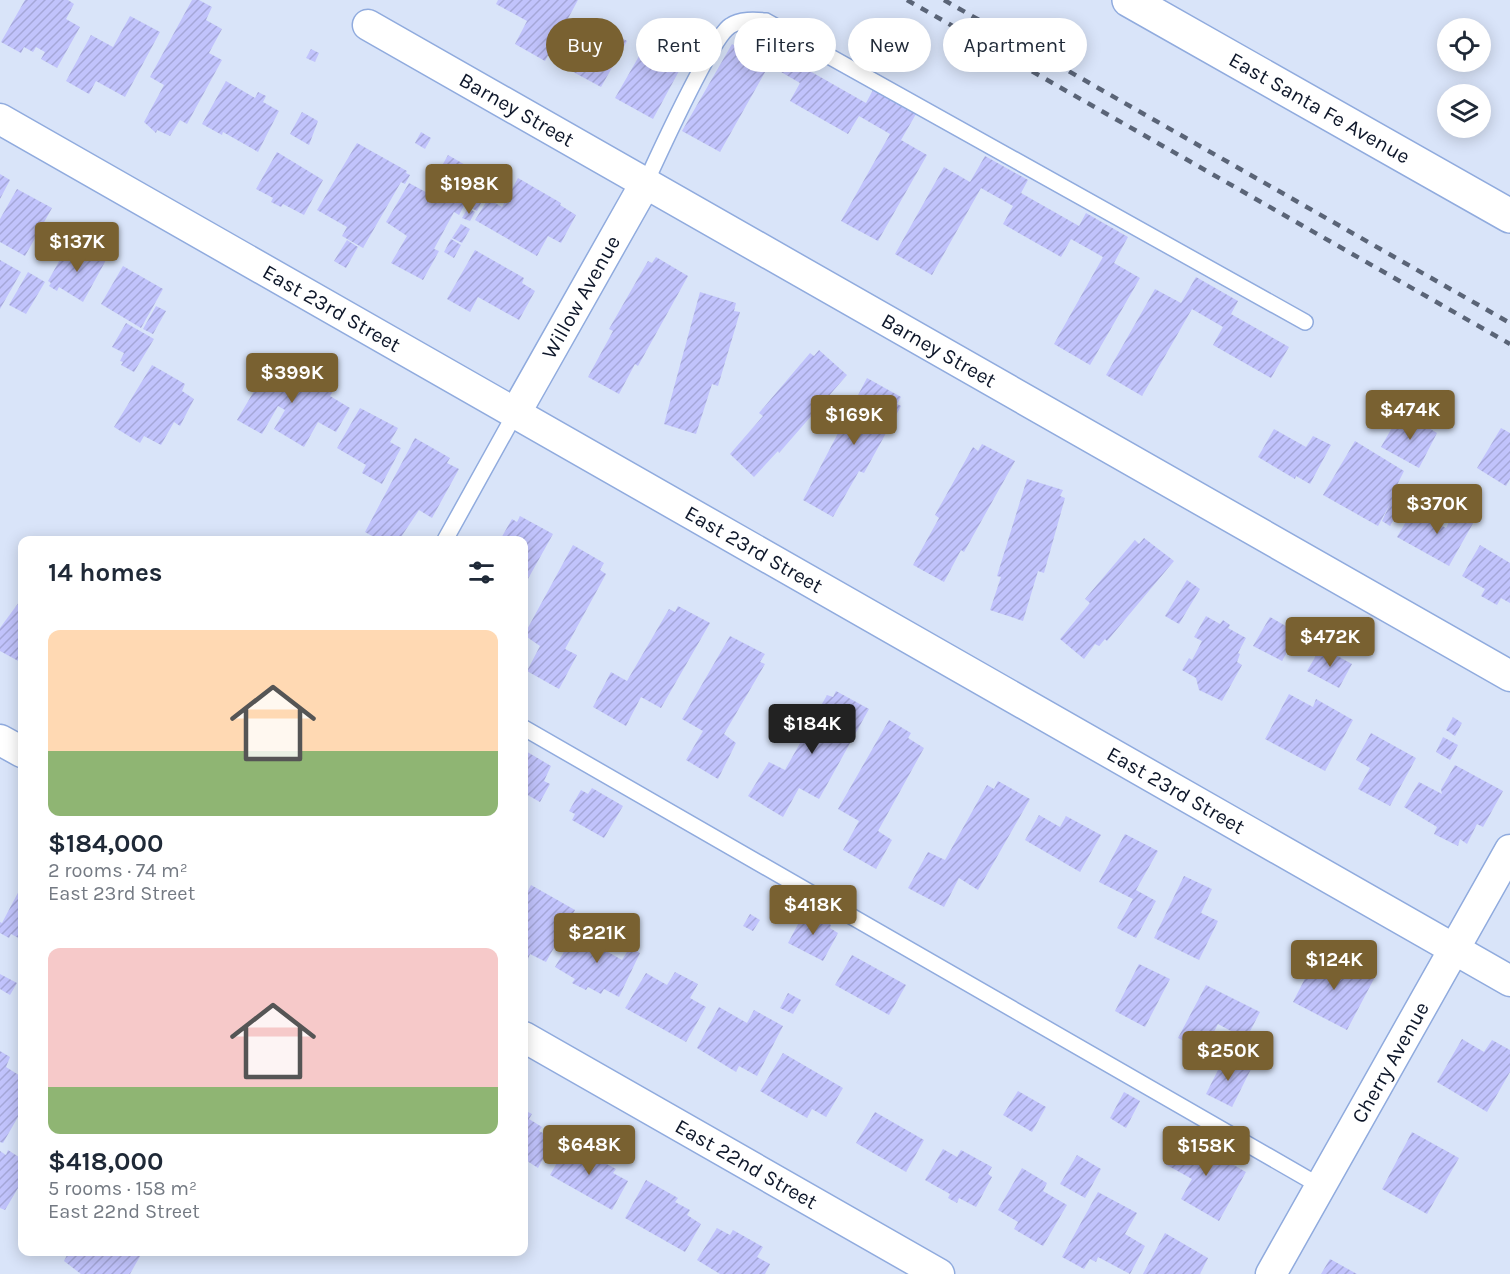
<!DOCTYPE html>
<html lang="en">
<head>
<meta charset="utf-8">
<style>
  body { margin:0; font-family:Karla,sans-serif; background:#f2f2f3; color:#1f2937; height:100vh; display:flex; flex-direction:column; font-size:22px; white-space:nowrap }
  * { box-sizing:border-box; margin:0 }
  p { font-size:20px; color:#747a83 }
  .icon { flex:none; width:33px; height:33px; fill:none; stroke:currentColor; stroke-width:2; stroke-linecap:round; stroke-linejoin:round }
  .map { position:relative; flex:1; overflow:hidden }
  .sheet { position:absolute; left:18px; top:536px; width:510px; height:720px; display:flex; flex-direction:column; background:#fff; border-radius:12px; box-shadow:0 3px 15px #0003 }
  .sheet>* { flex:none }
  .top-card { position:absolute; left:546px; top:18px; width:570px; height:54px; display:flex; gap:12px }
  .fabs { position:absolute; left:1437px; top:18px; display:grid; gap:12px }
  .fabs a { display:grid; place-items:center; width:54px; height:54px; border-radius:50%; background:#fff; box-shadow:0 3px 15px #0003; font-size:30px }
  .price { position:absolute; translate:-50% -51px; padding:0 14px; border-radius:6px; background:#796131; color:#fff; font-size:20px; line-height:39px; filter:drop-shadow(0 2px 3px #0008) }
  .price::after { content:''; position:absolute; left:50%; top:36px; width:18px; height:14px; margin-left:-9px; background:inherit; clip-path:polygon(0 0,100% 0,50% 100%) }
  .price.current { background:#222; color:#fff }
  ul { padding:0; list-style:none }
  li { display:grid; align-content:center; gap:12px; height:318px; padding:0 30px }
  li span { display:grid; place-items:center; height:186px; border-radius:12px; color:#555 }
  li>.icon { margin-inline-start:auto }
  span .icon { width:108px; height:108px; fill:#fffc; stroke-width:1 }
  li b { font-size:26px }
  h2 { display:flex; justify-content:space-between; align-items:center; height:72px; padding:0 30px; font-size:26px }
  .tag { padding:0 21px; border-radius:27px; background:#fff; box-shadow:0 3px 15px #0003; font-size:21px; line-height:54px }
  .tag.current { background:#796131; color:#fff }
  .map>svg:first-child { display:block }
  .building { fill:url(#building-hatch) }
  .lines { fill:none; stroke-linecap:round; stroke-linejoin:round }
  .lane-casing { stroke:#90abde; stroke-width:18 }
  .street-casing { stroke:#90abde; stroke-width:33 }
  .secondary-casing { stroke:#90abde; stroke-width:36 }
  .lane { stroke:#fff; stroke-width:15 }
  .street { stroke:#fff; stroke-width:30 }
  .secondary { stroke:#fff; stroke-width:33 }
  .rail { stroke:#5a6477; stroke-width:4.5; stroke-dasharray:8 8; stroke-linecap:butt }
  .labels { text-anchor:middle; stroke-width:5; stroke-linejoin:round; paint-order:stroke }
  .street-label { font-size:21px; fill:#0e172a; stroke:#fff }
</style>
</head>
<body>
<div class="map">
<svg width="1510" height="1274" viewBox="0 0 1510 1274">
  <defs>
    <pattern id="building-hatch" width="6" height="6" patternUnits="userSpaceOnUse" patternTransform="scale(1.5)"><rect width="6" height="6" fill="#c1c3fc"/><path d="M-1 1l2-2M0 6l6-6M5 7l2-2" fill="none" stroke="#a5a7d8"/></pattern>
  </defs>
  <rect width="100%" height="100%" fill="#d9e4f9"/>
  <g class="building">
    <path d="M25,0H68L74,4L66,19L80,27L57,68L41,59L45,52L36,47L33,52L24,47L21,53L1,42Z"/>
    <path d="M192,0H199L212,7L206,20L222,29L209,53L222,60L187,124L180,120L170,136L157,130L156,133L144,122L164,85L150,77Z"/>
    <path d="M498,0H578L545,61L515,44L527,21L496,4Z"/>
    <path d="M130,16L160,32L125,97L96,81L89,94L66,81L91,35L113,47Z"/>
    <path d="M591,20L627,41L601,87L564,67Z"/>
    <path d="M773,33L815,57L808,70L866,103L873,90L916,114L901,140L927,155L878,241L841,221L890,134L859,116L848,134L790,101L800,83L769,65L720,152L682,131L732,44L758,59Z"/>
    <path d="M311,49L319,53L315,62L306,58Z"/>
    <path d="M642,51L679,71L653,119L615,98Z"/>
    <path d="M226,81L255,98L258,92L266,96L263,102L279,111L258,152L223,132L222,135L202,124Z"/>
    <path d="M302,112L318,121L309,145L290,134Z"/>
    <path d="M421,132L431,138L425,149L415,143Z"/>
    <path d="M357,143L407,171L406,173L410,175L405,184L401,182L363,248L342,236L347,227L317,210Z"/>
    <path d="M277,152L323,180L304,215L283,204L281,207L271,202L273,198L256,189Z"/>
    <path d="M448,155L481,174L459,215L454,212L434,249L439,251L423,280L391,263L407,236L386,222L409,183L435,197L437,193L429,189Z"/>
    <path d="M985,156L1028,180L1021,193L1079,226L1086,213L1128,237L1114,263L1140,278L1090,365L1054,344L1103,257L1071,239L1061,257L1003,224L1013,206L981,188L932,275L895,254L944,167L970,182Z"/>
    <path d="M0,174L10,180L0,199Z"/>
    <path d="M518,178L561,203L560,205L576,215L561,243L548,236L537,256L475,220L488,199L502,207Z"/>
    <path d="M17,189L52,208L25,256L0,242V219Z"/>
    <path d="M476,195L483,199L477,211L469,207Z"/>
    <path d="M468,208L475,212L470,221L462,218Z"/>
    <path d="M461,224L470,229L462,243L452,238Z"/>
    <path d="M451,239L461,245L454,258L444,252Z"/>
    <path d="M347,240L358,247L346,268L334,261Z"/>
    <path d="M82,247L106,260L83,302L59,287L57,291L49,286L51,283L48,281L66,249L77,256Z"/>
    <path d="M475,250L524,278L522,283L535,291L519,320L478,297L470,312L447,299Z"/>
    <path d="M656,257L688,276L638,366L635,364L619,394L588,377L613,331L609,329L648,261L652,263Z"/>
    <path d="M0,260L21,272L0,309Z"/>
    <path d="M123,266L163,289L141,328L101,304Z"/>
    <path d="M28,272L45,282L26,314L9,305Z"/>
    <path d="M1196,277L1238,301L1231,314L1289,347L1271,378L1213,345L1223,327L1192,309L1142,396L1106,375L1155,289L1181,303Z"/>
    <path d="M700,292L736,303L734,311L740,312L718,386L712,384L696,434L664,424Z"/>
    <path d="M156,306L166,311L153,334L143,329Z"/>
    <path d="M126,323L154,339L134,372L121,365L123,362L120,361L124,353L112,347Z"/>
    <path d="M819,350L847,375L779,453L778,451L754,477L730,454L763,416L759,413L810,353L814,356Z"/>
    <path d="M274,357L333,391L330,396L350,408L336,432L318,422L304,447L274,429L285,410L278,406L262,434L237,420Z"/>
    <path d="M152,365L185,384L182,391L194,399L180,426L174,422L161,445L144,436L140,443L114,427Z"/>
    <path d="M867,378L901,397L897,404L901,406L864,473L859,471L833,517L803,500Z"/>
    <path d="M360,408L398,428L390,442L401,448L382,484L362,473L366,465L337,448Z"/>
    <path d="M1412,418L1437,433L1419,468L1381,447L1397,419L1408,425Z"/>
    <path d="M1501,428L1510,433V479L1506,486L1477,468Z"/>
    <path d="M1274,429L1306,447L1313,436L1331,445L1310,484L1296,476L1295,479L1258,457Z"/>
    <path d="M415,438L450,458L447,463L459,469L432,518L419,510L399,540H379L365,532Z"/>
    <path d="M1355,441L1404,471L1393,493L1396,494L1394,498L1403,503L1390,526L1382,521L1391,502L1378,526L1323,495Z"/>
    <path d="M982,444L1015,461L964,552L961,550L944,582L913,565L939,518L935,515L973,447L978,451Z"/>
    <path d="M1027,479L1063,490L1060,496L1065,498L1044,573L1038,571L1023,621L990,610L1001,577L997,576Z"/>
    <path d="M1457,508L1476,518L1449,566L1397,537L1413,510L1446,528Z"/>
    <path d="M520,516L553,534L524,586V540H500L512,519L517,522Z"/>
    <path d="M1144,538L1174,561L1107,641L1105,639L1099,646L1095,644L1084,659L1060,639L1090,603L1085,599L1135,540L1139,544Z"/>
    <path d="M573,545L604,563L600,570L606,574L565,649L577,655L559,689L527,671L540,646L524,635Z"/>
    <path d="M1480,545L1510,563V603L1501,598L1497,605L1481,596L1485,589L1462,576Z"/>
    <path d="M1187,580L1200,589L1179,624L1165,616Z"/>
    <path d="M22,598V663L0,651V628Z"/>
    <path d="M678,606L710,623L661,708L641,697L626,726L593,707L611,672L627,681L669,609L675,612Z"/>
    <path d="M1206,616L1220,624L1223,620L1230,625L1228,628L1246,638L1238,653L1240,654L1237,662L1242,665L1222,701L1199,690L1196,678L1182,670L1189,658L1192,660L1202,641L1194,637Z"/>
    <path d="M1270,617L1298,633L1282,661L1253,646Z"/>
    <path d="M1304,633L1319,641L1312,655L1297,647Z"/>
    <path d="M730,636L765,654L760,662L765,664L724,734L736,743L718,779L686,760L703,731L682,719Z"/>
    <path d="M1321,647L1352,664L1339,688L1307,671Z"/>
    <path d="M836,691L869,709L819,799L799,788L783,817L748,796L769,762L785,770L827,695L833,697Z"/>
    <path d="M1289,694L1313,707L1316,699L1353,720L1325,771L1265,739Z"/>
    <path d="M1453,717L1462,723L1455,736L1446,730Z"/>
    <path d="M889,720L911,733L908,738L924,748L878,831L892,840L876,869L843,850L859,821L838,809Z"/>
    <path d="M1371,733L1416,758L1390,806L1358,789L1370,768L1356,760Z"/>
    <path d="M1443,737L1458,745L1450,760L1436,752Z"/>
    <path d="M524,750L551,766L544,781L550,784L540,802L524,793Z"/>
    <path d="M1455,765L1503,791L1483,827L1477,824L1467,844L1460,839L1458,846L1434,834L1437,827L1404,807L1419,782L1442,794L1441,789Z"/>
    <path d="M998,781L1030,799L978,890L959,878L944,907L908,888L928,852L945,860L987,785L994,789Z"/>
    <path d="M592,788L623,806L604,838L572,820L575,814L569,811L581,790L588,794Z"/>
    <path d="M1039,815L1060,827L1066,816L1101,835L1080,872L1025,840Z"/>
    <path d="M1125,834L1158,851L1136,890L1156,901L1136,938L1117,928L1133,899L1099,882Z"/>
    <path d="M1184,876L1212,889L1201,913L1218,921L1199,960L1154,938Z"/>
    <path d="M22,885V940L11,934L9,938L0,933V922L2,923Z"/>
    <path d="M531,885L575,910L546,962L530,954L528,959L524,956V899Z"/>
    <path d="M805,911L831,925L830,928L838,933L823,961L788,943Z"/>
    <path d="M750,914L760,920L753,931L743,926Z"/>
    <path d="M603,928L618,936L608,952L622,960L630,947L640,953L619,997L604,989L601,994L588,987L586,990L572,983L575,979L555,967L575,933L594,944Z"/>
    <path d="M852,955L906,985L889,1015L835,985Z"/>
    <path d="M1317,955L1345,970L1349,962L1376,975L1347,1030L1293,1002Z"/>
    <path d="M1139,964L1170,979L1145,1027L1115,1011Z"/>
    <path d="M675,972L698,984L690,998L706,1007L686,1042L625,1008L646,973L667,985Z"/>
    <path d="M0,974L17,983L10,995L0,989Z"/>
    <path d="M1206,985L1260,1012L1246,1039L1218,1024L1204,1051L1178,1038Z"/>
    <path d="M788,993L801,1000L793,1014L780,1008Z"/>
    <path d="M719,1007L747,1023L754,1010L783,1026L757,1076L739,1066L736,1072L697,1048Z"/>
    <path d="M1462,1039L1484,1052L1492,1040L1510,1050V1072L1487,1112L1437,1082Z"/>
    <path d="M0,1051L10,1057L6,1067L22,1077L20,1098L22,1110L3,1143L0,1142Z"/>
    <path d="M783,1053L843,1088L826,1117L812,1109L807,1118L760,1091Z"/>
    <path d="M1225,1056L1251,1069L1232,1107L1206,1094Z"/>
    <path d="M1018,1091L1046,1107L1032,1132L1003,1115Z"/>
    <path d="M1124,1092L1140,1101L1126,1128L1110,1118Z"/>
    <path d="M524,1110L532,1114L529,1119L542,1127L539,1131L554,1139L538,1168L524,1159Z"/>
    <path d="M875,1112L924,1140L906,1172L856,1143Z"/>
    <path d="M1412,1132L1459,1158L1427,1214L1382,1189Z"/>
    <path d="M1181,1135L1246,1172L1219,1221L1181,1199L1192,1179L1165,1164Z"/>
    <path d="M569,1142L588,1154L590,1150L603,1157L601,1161L616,1169L613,1173L628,1181L612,1210L550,1175Z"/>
    <path d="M943,1149L957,1157L961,1150L992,1167L988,1174L992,1177L976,1207L959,1198L957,1203L948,1198L950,1194L925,1180Z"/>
    <path d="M8,1150L22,1159V1190L18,1188L5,1210L0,1208V1151L6,1155Z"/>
    <path d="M1077,1155L1101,1169L1085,1198L1060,1184Z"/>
    <path d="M1022,1168L1047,1183L1043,1191L1067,1205L1043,1246L1014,1229L1018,1222L998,1210Z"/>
    <path d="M646,1180L678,1198L675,1202L690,1210L687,1215L701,1224L685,1252L625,1218Z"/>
    <path d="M1098,1192L1137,1213L1125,1234L1145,1246L1130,1274L1098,1257L1096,1262L1090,1259L1084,1269L1062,1257Z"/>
    <path d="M717,1228L730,1235L733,1230L763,1247L757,1257L770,1264L765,1274H720L697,1260Z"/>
    <path d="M1165,1233L1208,1258L1200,1274H1143Z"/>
    <path d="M69,1251H143L130,1274H81L64,1261Z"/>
    <path d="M1330,1259L1357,1274H1321Z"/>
  </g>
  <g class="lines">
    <g class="lane-casing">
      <g id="lane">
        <path d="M646,182C658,156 712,37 730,26C740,19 755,20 766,21L1305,322"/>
        <path d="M445,540L516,412"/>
        <path d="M524,728L1320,1186"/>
      </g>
    </g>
    <g class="street-casing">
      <g id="street">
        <path id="s1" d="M368,25L1510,676"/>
        <path id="s2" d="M0,119L1510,981"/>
        <path id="s3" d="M516,412L646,182"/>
        <path d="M0,740L22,752"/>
        <path id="s4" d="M524,1037L939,1274"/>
        <path id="s5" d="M1271,1274L1510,850"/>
      </g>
    </g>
    <g class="secondary-casing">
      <g id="secondary">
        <path id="s6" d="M1129,0L1510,216"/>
      </g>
    </g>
    <use href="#lane" class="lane"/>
    <use href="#street" class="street"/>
    <use href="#secondary" class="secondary"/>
    <g class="rail">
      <path d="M907,0L1510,344"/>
      <path d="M944,0L1510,323"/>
    </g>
  </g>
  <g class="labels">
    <g class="street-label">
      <text dy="7" stroke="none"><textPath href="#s6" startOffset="219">East Santa Fe Avenue</textPath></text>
      <text dy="7" stroke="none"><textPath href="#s1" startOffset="171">Barney Street</textPath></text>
      <text dy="7" stroke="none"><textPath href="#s3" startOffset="132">Willow Avenue</textPath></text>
      <text dy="7" stroke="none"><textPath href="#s2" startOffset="382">East 23rd Street</textPath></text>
      <text dy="7" stroke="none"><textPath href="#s1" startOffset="657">Barney Street</textPath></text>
      <text dy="7" stroke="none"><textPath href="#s2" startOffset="868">East 23rd Street</textPath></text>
      <text dy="7" stroke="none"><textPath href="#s2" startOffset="1354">East 23rd Street</textPath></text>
      <text dy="7" stroke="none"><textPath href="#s5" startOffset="243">Cherry Avenue</textPath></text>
      <text dy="7" stroke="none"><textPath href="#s4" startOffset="256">East 22nd Street</textPath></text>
    </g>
  </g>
</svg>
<div class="fabs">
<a><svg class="icon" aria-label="locate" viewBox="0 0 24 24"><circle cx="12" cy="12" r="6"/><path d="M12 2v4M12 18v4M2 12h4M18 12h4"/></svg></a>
<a><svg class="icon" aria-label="layers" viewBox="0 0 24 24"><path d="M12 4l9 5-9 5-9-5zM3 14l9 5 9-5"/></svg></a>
</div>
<b class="price" style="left:469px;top:215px">$198K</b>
<b class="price" style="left:77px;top:273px">$137K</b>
<b class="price" style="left:292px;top:404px">$399K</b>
<b class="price" style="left:1410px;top:441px">$474K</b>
<b class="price" style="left:854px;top:446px">$169K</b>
<b class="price" style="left:1437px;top:535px">$370K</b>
<b class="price" style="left:1330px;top:668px">$472K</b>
<b class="price current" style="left:812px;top:755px">$184K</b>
<b class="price" style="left:813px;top:936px">$418K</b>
<b class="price" style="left:597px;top:964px">$221K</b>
<b class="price" style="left:1334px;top:991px">$124K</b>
<b class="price" style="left:1228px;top:1082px">$250K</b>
<b class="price" style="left:589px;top:1176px">$648K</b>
<b class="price" style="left:1206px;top:1177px">$158K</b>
<div class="top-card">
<a class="tag current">Buy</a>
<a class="tag">Rent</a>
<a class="tag">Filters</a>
<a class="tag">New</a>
<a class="tag">Apartment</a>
</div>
<section class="sheet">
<h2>14 homes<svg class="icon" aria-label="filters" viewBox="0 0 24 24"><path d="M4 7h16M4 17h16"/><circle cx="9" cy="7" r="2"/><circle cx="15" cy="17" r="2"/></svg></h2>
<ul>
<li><span style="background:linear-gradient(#ffd9b3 65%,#8fb573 0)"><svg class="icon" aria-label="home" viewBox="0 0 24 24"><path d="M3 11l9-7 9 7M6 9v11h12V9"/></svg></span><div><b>$184,000</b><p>2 rooms · 74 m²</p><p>East 23rd Street</p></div></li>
<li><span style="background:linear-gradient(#f6c9c9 75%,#8fb573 0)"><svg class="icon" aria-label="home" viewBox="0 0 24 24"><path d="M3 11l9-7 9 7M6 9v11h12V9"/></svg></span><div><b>$418,000</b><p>5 rooms · 158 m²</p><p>East 22nd Street</p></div></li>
</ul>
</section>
</div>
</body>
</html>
